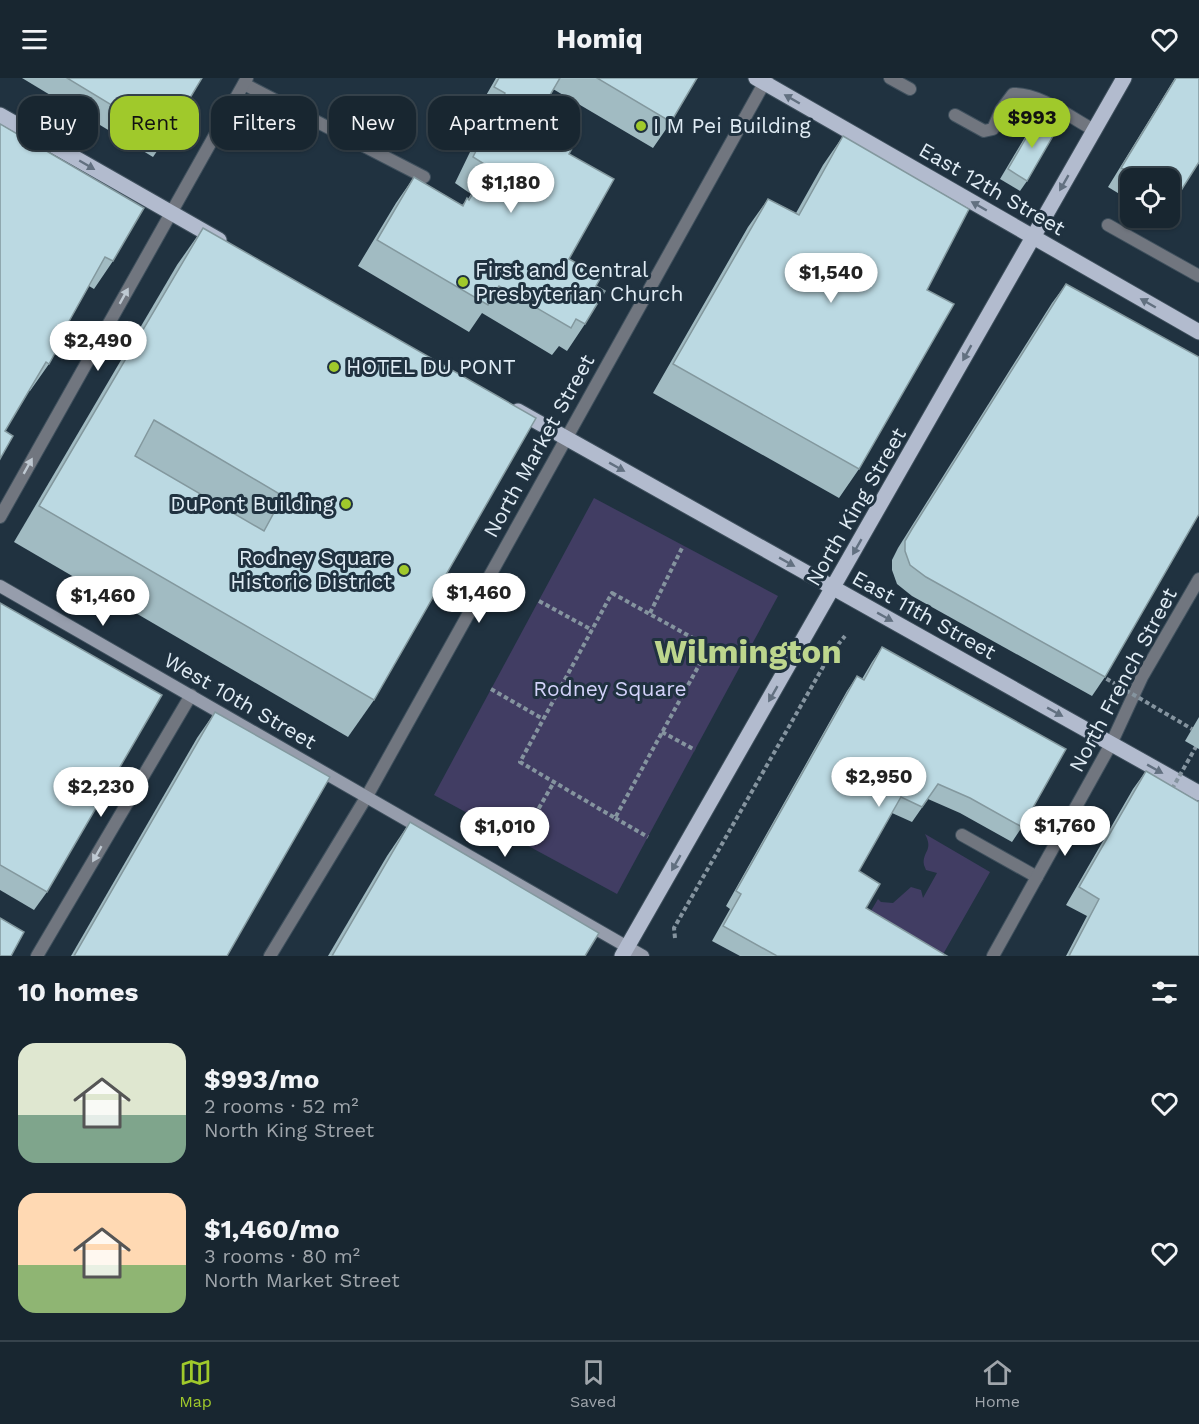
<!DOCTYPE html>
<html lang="en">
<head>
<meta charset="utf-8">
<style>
  body { margin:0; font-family:"Work Sans",sans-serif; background:#25323c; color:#f1f3f6; height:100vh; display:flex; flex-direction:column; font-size:22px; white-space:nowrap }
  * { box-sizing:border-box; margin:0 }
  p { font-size:20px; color:#9fa5ab }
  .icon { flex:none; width:33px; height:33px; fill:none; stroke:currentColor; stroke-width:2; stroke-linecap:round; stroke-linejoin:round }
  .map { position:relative; height:878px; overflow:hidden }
  .panel { display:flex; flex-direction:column; background:#182630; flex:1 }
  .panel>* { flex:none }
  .hud { position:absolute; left:18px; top:18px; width:600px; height:54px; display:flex; gap:12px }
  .tools { position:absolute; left:1120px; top:90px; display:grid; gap:12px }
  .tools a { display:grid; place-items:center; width:60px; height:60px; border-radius:12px; background:#182630; box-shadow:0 2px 4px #0004,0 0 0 2px #36434c; font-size:30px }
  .price { position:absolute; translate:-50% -51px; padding:0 14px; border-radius:21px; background:#fff; color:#222; font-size:20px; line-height:39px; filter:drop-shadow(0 2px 3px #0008) }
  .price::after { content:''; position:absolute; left:50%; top:36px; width:18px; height:14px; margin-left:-9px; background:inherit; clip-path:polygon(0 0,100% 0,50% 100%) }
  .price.active { background:#a0c92b; color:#111 }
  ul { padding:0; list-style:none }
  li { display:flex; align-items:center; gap:18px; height:150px; padding:0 18px }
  li span { display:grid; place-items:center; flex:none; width:168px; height:120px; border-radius:18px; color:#555 }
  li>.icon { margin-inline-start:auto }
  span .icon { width:72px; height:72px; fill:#fffc; stroke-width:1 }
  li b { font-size:26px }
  h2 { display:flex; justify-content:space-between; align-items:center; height:72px; padding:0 18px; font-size:26px }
  .chip { padding:0 21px; border-radius:18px; background:#182630; box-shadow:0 2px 4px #0004,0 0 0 2px #36434c; font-size:21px; line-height:54px }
  .chip.active { background:#a0c92b; color:#111 }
  header { display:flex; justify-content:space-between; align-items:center; height:78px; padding:0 18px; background:#182630; font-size:27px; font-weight:700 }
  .menu { display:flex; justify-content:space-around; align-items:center; height:84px; border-top:2px solid #36434c; background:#182630; font-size:16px; color:#9fa5ab }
  .menu a { display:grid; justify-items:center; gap:3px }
  .menu .active { color:#a0c92b }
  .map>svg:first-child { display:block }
  .green { fill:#413d63 }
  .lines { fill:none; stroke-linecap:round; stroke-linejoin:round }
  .lane-casing { stroke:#3f505d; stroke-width:14 }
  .street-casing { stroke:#3f505d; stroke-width:14 }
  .secondary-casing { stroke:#3f505d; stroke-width:14 }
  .primary-casing { stroke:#3f505d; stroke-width:17 }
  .path { stroke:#85949f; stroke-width:4; stroke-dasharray:4.5 3; stroke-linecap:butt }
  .lane { stroke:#71767f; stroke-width:12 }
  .street { stroke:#71767f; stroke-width:12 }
  .secondary { stroke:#969dac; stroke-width:12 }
  .primary { stroke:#b2bbce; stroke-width:15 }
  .path-bridge { stroke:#85949f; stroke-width:4; stroke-dasharray:4.5 3; stroke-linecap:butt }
  .wall { fill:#a1bbc2 }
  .building { fill:#bbd9e2; stroke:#83989e; stroke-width:1.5; fill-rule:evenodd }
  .oneway { fill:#627080 }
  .oneway2 { fill:#bfc9d2 }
  .poi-dot { fill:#a0c92b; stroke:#203240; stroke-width:2 }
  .labels { text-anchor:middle; stroke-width:6; stroke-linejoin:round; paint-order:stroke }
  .poi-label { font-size:21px; fill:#e0ecf5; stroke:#203240; text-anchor:start }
  .street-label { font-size:21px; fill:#e0ecf5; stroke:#203240 }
  .park-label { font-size:21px; fill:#d4d3fa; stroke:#203240 }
  .town-label { font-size:33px; font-weight:bold; fill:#bdd68d; stroke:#203240 }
</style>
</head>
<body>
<header><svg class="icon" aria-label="menu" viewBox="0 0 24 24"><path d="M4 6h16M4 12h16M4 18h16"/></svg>Homiq<svg class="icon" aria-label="heart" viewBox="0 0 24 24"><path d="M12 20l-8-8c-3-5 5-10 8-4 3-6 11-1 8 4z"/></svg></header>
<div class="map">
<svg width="1199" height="878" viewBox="0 0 1199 878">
  <rect width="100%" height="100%" fill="#203240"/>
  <g class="green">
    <path d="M594,420L778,518L617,816L434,717Z"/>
    <path d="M925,756L990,794L942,878L862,848L878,821L881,824L893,825L911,809L921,812L923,820L937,795L926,792L924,787C922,773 934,773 925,756Z"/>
  </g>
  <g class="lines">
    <g class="lane-casing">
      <g id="lane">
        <path d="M890,0L910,11"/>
        <path d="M244,6L424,99"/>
        <path d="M955,37L984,53L993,51L1001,32L1013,16C1040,15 1071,40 1094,52"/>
        <path d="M1108,147L1199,198"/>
        <path d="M962,757L1037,799"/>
      </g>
    </g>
    <g class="street-casing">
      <g id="street">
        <path d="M0,439L247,0"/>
        <path d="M37,878L191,617"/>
        <path d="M270,878L367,718L767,0"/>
        <path d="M993,878L1111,666L1142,599L1199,501"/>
      </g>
    </g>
    <g class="secondary-casing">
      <path id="secondary" d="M0,508L643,878"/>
    </g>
    <g class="primary-casing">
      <g id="primary">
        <path d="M756,0L1199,254"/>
        <path d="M0,37L219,162"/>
        <path d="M518,333L1199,715"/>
        <path d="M622,878L1124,0"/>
      </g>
    </g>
    <g class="path">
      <path d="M612,515L709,569L615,740L520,684Z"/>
      <path d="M539,523L592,552"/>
      <path d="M650,535L683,468"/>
      <path d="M709,569L741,585"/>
      <path d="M491,611L543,641"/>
      <path d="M662,654L695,672"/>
      <path d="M615,740L648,759"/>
      <path d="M520,763L554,704"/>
      <path d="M675,860L674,850L831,575L845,558"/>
    </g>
    <use href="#lane" class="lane"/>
    <use href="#street" class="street"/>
    <use href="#secondary" class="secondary"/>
    <use href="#primary" class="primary"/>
    <g class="path-bridge">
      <path d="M1100,597L1192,651"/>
      <path d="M1172,711L1197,667"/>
    </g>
  </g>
  <g class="wall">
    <path d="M22,0H202L166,60L153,79Z"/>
    <path d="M496,0H697L671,44L653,70L553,11L536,41L569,76V181L596,208L585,246L567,273L559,268L552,277L482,235L469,254L358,188L396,125L414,99L462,127L468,121L471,116L455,105L486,41L476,35Z"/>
    <path d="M1175,0H1199V86L1198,85L1170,130V100H1131V123L1108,109Z"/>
    <path d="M1038,39L1027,103L1020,113L1000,101L1031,49Z"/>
    <path d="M0,46L113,183L94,211L89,208L67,247L49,286L30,313H29L5,353Z"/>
    <path d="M843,58L927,212L859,391L839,420L653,315L748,149L768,121L796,135L823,87Z"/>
    <path d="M203,150L374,622L348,659L14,464L177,187Z"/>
    <path d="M1066,206L1105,599L1092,618L912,518L897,506L892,492V482L898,470L1052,225Z"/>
    <path d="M0,525L47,814L34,832L0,812Z"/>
    <path d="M882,569L1022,749L1012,764L960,735L928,721L912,744L892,735L859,793L866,830L947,878H740L712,863L730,831L726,828L847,613L857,598L862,601L872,584Z"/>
    <path d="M215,634L227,878H71L197,660Z"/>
    <path d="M1199,639V671L1185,663Z"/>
    <path d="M1146,693L1199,878H1066L1087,838L1066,827L1133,711Z"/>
    <path d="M410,744L585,878H328L387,778Z"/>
  </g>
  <g class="building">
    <path d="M67,0H202L166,60Z"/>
    <path d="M499,0H560L536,41L576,63L569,76L614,101L569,181L601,199L596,208L605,213L585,246L576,241L571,250L499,208L488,227L377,162L414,99L463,128L467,120L469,122L489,89L473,79L505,15L494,9Z"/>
    <path d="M597,0H697L671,44Z"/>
    <path d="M1176,0H1199V84L1175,122L1170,119V100H1139L1121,90Z"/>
    <path d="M1038,39L1057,51L1027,103L1008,91Z"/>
    <path d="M0,46L144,130L113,183L105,179L67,247L70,248L49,286L46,284L5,353L13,358L0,381Z"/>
    <path d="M843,58L969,131L927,212L954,226L859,391L673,286L768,121L799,137Z"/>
    <path d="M203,150L536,340L374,622L39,428ZM154,342L283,418L264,453L135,378Z"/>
    <path d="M1066,206L1199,279V436L1105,599L926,499L910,487L905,473V463L912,451Z"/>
    <path d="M0,525L162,617L47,814L0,787Z"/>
    <path d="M882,569L1066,671L1022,749L970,720L938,706L922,729L901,719L859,793L880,806L866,830L947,878H777L723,848L741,816L736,813L857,598L864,602Z"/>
    <path d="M215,634L330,699L227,878H74Z"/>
    <path d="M1146,693L1199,724V878H1069L1099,821L1079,809Z"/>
    <path d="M410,744L599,855L585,878H332Z"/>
    <path d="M0,840L24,854L11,878H0Z"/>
  </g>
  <defs><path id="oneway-solid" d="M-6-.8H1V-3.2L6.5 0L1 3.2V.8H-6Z" transform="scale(1.5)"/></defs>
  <g class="oneway">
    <use href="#oneway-solid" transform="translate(792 21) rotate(-150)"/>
    <use href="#oneway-solid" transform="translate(87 87) rotate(30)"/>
    <use href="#oneway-solid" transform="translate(1064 105) rotate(120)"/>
    <use href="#oneway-solid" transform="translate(979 128) rotate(-150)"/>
    <use href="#oneway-solid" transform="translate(1148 225) rotate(-150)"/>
    <use href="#oneway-solid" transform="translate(967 275) rotate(119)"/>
    <use href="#oneway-solid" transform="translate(617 389) rotate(29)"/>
    <use href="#oneway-solid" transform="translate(857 469) rotate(120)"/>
    <use href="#oneway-solid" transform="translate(787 484) rotate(29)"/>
    <use href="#oneway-solid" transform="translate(885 539) rotate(29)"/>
    <use href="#oneway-solid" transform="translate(773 616) rotate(120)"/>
    <use href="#oneway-solid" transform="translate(1055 634) rotate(29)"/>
    <use href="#oneway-solid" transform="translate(1155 691) rotate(29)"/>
    <use href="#oneway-solid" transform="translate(676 785) rotate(120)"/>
  </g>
  <g class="oneway2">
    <use href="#oneway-solid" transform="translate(124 218) rotate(-61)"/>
    <use href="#oneway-solid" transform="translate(28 388) rotate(-61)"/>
    <use href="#oneway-solid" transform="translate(97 776) rotate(120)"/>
  </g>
  <g class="poi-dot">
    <circle cx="641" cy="48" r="6"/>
    <circle cx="463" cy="204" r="6"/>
    <circle cx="334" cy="289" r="6"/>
    <circle cx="346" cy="426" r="6"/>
    <circle cx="404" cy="492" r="6"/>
  </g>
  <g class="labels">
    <g class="poi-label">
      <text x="653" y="55">I M Pei Building</text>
      <text x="475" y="199">First and Central<tspan x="475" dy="24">Presbyterian Church</tspan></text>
      <text x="346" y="296">HOTEL DU PONT</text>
      <text x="334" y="433" text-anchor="end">DuPont Building</text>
      <text x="392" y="487" text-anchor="end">Rodney Square<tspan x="392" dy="24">Historic District</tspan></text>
    </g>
    <g class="street-label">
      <text transform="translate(992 111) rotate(30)" y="7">East 12th Street</text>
      <text transform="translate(539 368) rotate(-61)" y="7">North Market Street</text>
      <text transform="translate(856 429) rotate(-60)" y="7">North King Street</text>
      <text transform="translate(924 537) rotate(29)" y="7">East 11th Street</text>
      <text transform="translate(1123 602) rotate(-62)" y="7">North French Street</text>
      <text transform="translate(240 623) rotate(30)" y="7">West 10th Street</text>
    </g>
    <g class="park-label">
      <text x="610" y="618">Rodney Square</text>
    </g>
    <g class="town-label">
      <text x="748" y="585">Wilmington</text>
    </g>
  </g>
</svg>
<div class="tools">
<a><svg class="icon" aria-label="locate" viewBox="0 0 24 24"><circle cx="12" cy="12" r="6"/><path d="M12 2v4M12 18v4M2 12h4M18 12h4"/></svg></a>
</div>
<b class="price active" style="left:1032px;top:71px">$993</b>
<b class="price" style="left:511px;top:136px">$1,180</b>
<b class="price" style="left:831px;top:226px">$1,540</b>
<b class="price" style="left:98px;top:294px">$2,490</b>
<b class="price" style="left:479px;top:546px">$1,460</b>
<b class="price" style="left:103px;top:549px">$1,460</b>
<b class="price" style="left:879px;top:730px">$2,950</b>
<b class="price" style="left:101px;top:740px">$2,230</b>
<b class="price" style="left:1065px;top:779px">$1,760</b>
<b class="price" style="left:505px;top:780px">$1,010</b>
<div class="hud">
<a class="chip">Buy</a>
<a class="chip active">Rent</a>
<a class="chip">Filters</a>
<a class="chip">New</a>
<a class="chip">Apartment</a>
</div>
</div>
<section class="panel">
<h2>10 homes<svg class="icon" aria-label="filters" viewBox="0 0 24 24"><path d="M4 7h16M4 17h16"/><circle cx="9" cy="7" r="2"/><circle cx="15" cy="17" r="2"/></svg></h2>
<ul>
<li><span style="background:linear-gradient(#dfe7d0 60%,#7fa58c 0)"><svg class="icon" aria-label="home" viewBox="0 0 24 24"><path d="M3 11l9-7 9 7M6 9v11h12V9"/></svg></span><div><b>$993/mo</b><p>2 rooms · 52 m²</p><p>North King Street</p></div><svg class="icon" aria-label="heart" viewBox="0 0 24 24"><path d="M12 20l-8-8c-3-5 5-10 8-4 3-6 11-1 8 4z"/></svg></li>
<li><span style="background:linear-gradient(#ffd9b3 60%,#8fb573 0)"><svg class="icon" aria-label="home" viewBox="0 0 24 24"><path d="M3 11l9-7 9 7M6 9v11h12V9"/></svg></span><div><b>$1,460/mo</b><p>3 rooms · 80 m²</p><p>North Market Street</p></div><svg class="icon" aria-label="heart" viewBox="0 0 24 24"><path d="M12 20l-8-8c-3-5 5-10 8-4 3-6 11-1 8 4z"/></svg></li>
</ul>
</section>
<nav class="menu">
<a class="active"><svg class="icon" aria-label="map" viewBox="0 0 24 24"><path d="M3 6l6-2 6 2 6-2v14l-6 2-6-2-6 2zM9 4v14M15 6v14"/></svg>Map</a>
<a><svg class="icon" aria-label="saved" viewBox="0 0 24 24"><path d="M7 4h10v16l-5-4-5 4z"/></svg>Saved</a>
<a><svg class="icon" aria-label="home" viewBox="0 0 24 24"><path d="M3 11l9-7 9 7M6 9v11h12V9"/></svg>Home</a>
</nav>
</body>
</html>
